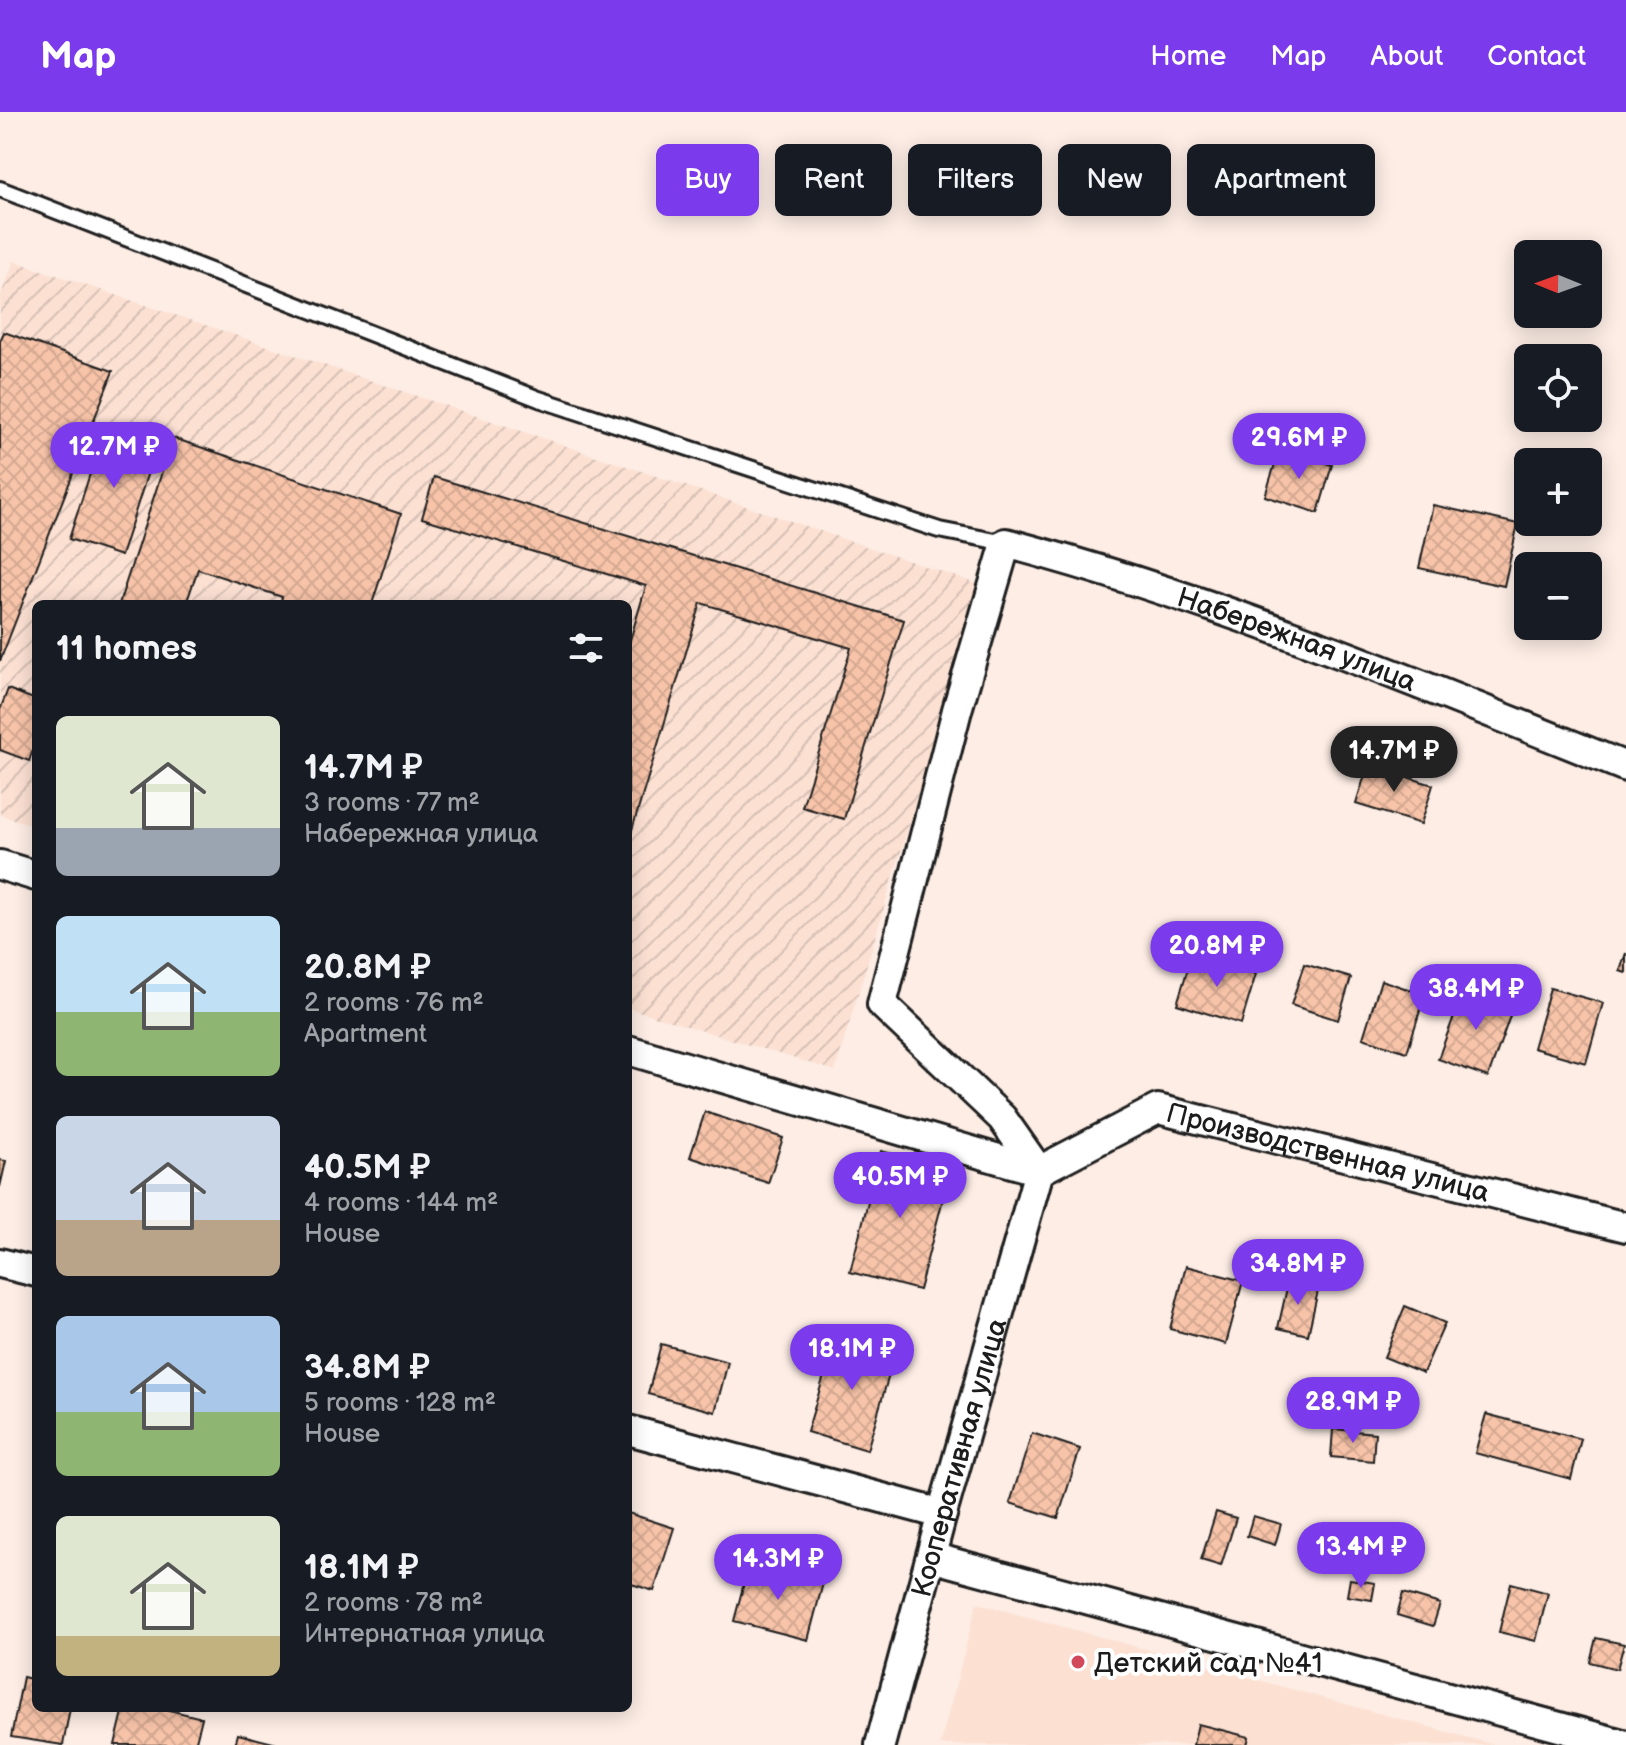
<!DOCTYPE html>
<html lang="en">
<head>
<meta charset="utf-8">
<style>
  body { margin:0; font-family:"Balsamiq Sans",sans-serif; background:#20242c; color:#f1f3f6; height:100vh; display:flex; flex-direction:column; font-size:30px; white-space:nowrap }
  * { box-sizing:border-box; margin:0 }
  p { font-size:26px; color:#9ea1a6 }
  .icon { flex:none; width:44px; height:44px; fill:none; stroke:currentColor; stroke-width:2; stroke-linecap:round; stroke-linejoin:round }
  .map { position:relative; flex:1; overflow:hidden }
  .panel { position:absolute; left:32px; top:488px; width:600px; height:1112px; display:flex; flex-direction:column; background:#171b24; border-radius:12px; box-shadow:0 4px 20px #0003 }
  .panel>* { flex:none }
  .guide { position:absolute; left:656px; top:32px; width:760px; height:72px; display:flex; gap:16px }
  .needle { width:52px; rotate:271deg }
  .buttons { position:absolute; left:1514px; top:128px; display:grid; gap:16px }
  .buttons a { display:grid; place-items:center; width:88px; height:88px; border-radius:12px; background:#171b24; box-shadow:0 4px 20px #0003; font-size:40px }
  .price { position:absolute; translate:-50% -68px; padding:0 18px; border-radius:28px; background:#7c3aed; color:#fff; font-size:26px; line-height:52px; filter:drop-shadow(0 2px 4px #0008) }
  .price::after { content:''; position:absolute; left:50%; top:48px; width:24px; height:18px; margin-left:-12px; background:inherit; clip-path:polygon(0 0,100% 0,50% 100%) }
  .price.on { background:#222; color:#fff }
  ul { padding:0; list-style:none }
  li { display:flex; align-items:center; gap:24px; height:200px; padding:0 24px }
  li span { display:grid; place-items:center; flex:none; width:224px; height:160px; border-radius:12px; color:#555 }
  li>.icon { margin-inline-start:auto }
  span .icon { width:96px; height:96px; fill:#fffc; stroke-width:1 }
  li b { font-size:34px }
  h2 { display:flex; justify-content:space-between; align-items:center; height:96px; padding:0 24px; font-size:34px }
  .tag { padding:0 28px; border-radius:12px; background:#171b24; box-shadow:0 4px 20px #0003; font-size:28px; line-height:72px }
  .tag.on { background:#7c3aed; color:#fff }
  header { display:flex; align-items:center; gap:48px; box-sizing:border-box; height:112px; padding:0 40px; background:#7c3aed; color:#fff }
  header strong { font-size:38px }
  nav { display:flex; gap:44px; margin-inline-start:auto; font-size:28px }
  .map>svg:first-child { display:block }
  .built { fill:#fce1d3 }
  .industrial { fill:url(#industrial-furrows) }
  .building { fill:url(#building-cross-hatch); stroke:#1c1c1c; stroke-width:2 }
  .lines { fill:none; stroke-linecap:round; stroke-linejoin:round }
  .service-casing { stroke:#1c1c1c; stroke-width:20 }
  .minor-casing { stroke:#1c1c1c; stroke-width:34 }
  .service { stroke:#fff; stroke-width:14 }
  .minor { stroke:#fff; stroke-width:28 }
  .poi-dot { fill:#d1495b; stroke:#fff; stroke-width:3 }
  .labels { text-anchor:middle; stroke-width:8; stroke-linejoin:round; paint-order:stroke }
  .street-label { font-size:28px; fill:#1c1c1c; stroke:#fff }
  .poi-label { font-size:28px; fill:#1c1c1c; stroke:#fff; text-anchor:start }
</style>
</head>
<body>
<header>
<strong>Map</strong>
<nav><a>Home</a><a>Map</a><a>About</a><a>Contact</a></nav>
</header>
<div class="map">
<svg width="1626" height="1633" viewBox="0 0 1626 1633">
  <defs>
    <pattern id="industrial-furrows" width="10" height="10" patternUnits="userSpaceOnUse" patternTransform="scale(2)"><rect width="10" height="10" fill="#fce1d3"/><path d="M-1 1l2-2M0 10L10 0M9 11l2-2" fill="none" stroke="#d7c0b5"/></pattern>
    <pattern id="building-cross-hatch" width="8" height="8" patternUnits="userSpaceOnUse" patternTransform="scale(2)"><rect width="8" height="8" fill="#f8c4a9"/><path d="M0 0l8 8M0 8l8-8" fill="none" stroke="#d4a891"/></pattern>
  </defs>
  <rect width="100%" height="100%" fill="#fdede5"/>
  <filter id="ink" filterUnits="userSpaceOnUse"><feTurbulence type="fractalNoise" baseFrequency=".0125" numOctaves="2"/><feDisplacementMap in="SourceGraphic" scale="16" xChannelSelector="R" yChannelSelector="G"/><feConvolveMatrix kernelMatrix="1 2 1 2 8 2 1 2 1" color-interpolation-filters="sRGB"/></filter>
  <g filter="url(#ink)">
    <path class="built" d="M977,1491L1495,1633H940Z"/>
    <path class="industrial" d="M14,149L981,473L835,959L628,896V492H36V714L0,703V185Z"/>
    <g class="building">
      <path d="M4,220L113,259L0,549V229Z"/>
      <path d="M106,312L158,329L121,444L69,427Z"/>
      <path d="M173,326L401,402L372,492H280L282,485L198,457L186,492H119Z"/>
      <path d="M1280,336L1332,353L1318,401L1265,384Z"/>
      <path d="M434,365L904,508L844,707L802,695L851,536L701,491L628,731V535L646,474L422,406Z"/>
      <path d="M1433,393L1518,412L1504,474L1419,456Z"/>
      <path d="M8,577L36,588V630L29,649L0,638V598Z"/>
      <path d="M1368,653L1433,673L1421,712L1356,692Z"/>
      <path d="M1626,841V861L1620,859Z"/>
      <path d="M1192,843L1256,862L1241,912L1177,892Z"/>
      <path d="M1304,852L1351,866L1338,908L1291,893Z"/>
      <path d="M1381,868L1425,883L1407,940L1363,926Z"/>
      <path d="M1465,875L1514,893L1488,965L1438,947Z"/>
      <path d="M1550,876L1603,891L1586,951L1533,936Z"/>
      <path d="M705,1000L783,1026L768,1071L690,1045Z"/>
      <path d="M881,1039L951,1057L919,1178L850,1160Z"/>
      <path d="M0,1048L6,1049L0,1075Z"/>
      <path d="M1186,1154L1243,1169L1226,1232L1170,1217Z"/>
      <path d="M1289,1167L1319,1174L1308,1223L1278,1216Z"/>
      <path d="M1405,1194L1445,1211L1423,1261L1384,1245Z"/>
      <path d="M837,1221L896,1239L867,1338L807,1320Z"/>
      <path d="M661,1232L728,1250L715,1300L648,1282Z"/>
      <path d="M1486,1302L1581,1327L1571,1367L1475,1341Z"/>
      <path d="M1333,1317L1375,1321L1373,1349L1331,1345Z"/>
      <path d="M1032,1321L1080,1337L1058,1406L1010,1391Z"/>
      <path d="M1216,1400L1236,1406L1221,1454L1201,1448Z"/>
      <path d="M628,1401L674,1416L654,1479L628,1471Z"/>
      <path d="M1253,1404L1281,1412L1275,1433L1247,1424Z"/>
      <path d="M749,1452L823,1471L808,1528L734,1509Z"/>
      <path d="M1350,1467L1375,1471L1372,1488L1347,1484Z"/>
      <path d="M1511,1471L1548,1481L1536,1529L1499,1520Z"/>
      <path d="M1403,1481L1440,1492L1433,1514L1397,1503Z"/>
      <path d="M1596,1526L1624,1532L1617,1557L1590,1550Z"/>
      <path d="M23,1565L36,1568V1596H70L63,1633L11,1625Z"/>
      <path d="M124,1596H161L202,1606L195,1633H115Z"/>
      <path d="M1198,1612L1249,1625L1247,1633H1193Z"/>
      <path d="M238,1622L281,1633H235Z"/>
    </g>
    <g class="lines">
      <g class="service-casing">
        <path id="service" d="M0,77L539,287L939,418L1006,431"/>
      </g>
      <g class="minor-casing">
        <g id="minor">
          <path d="M0,753L36,764"/>
          <path id="s1" d="M628,938L1039,1059L1158,997L1626,1115"/>
          <path id="s2" d="M1039,1059L1002,1006L882,892L957,598L1006,431C1219,488 1422,573 1626,655"/>
          <path d="M0,1151L36,1160"/>
          <path d="M628,1318L942,1402"/>
          <path d="M931,1445L1626,1633"/>
          <path id="s3" d="M880,1633L942,1402L1039,1059"/>
        </g>
      </g>
      <use href="#service" class="service"/>
      <use href="#minor" class="minor"/>
    </g>
  </g>
  <circle class="poi-dot" cx="1078" cy="1550" r="8"/>
  <g class="labels">
    <g class="street-label">
      <text dy="10" stroke="none"><textPath href="#s2" startOffset="1014">Набережная улица</textPath></text>
      <text dy="10" stroke="none"><textPath href="#s1" startOffset="738">Производственная улица</textPath></text>
      <text dy="10" stroke="none"><textPath href="#s3" startOffset="298">Кооперативная улица</textPath></text>
    </g>
    <g class="poi-label">
      <text x="1094" y="1560">Детский сад №41</text>
    </g>
  </g>
</svg>
<div class="buttons">
<a><svg class="needle" viewBox="-14 -14 28 28"><path d="M0-13l5 13h-10z" fill="#e53935"/><path d="M0 13l5-13h-10z" fill="#9ea1a6"/></svg></a>
<a><svg class="icon" aria-label="locate" viewBox="0 0 24 24"><circle cx="12" cy="12" r="6"/><path d="M12 2v4M12 18v4M2 12h4M18 12h4"/></svg></a>
<a>+</a>
<a>−</a>
</div>
<b class="price" style="left:1299px;top:369px">29.6M ₽</b>
<b class="price" style="left:114px;top:378px">12.7M ₽</b>
<b class="price on" style="left:1394px;top:682px">14.7M ₽</b>
<b class="price" style="left:1217px;top:877px">20.8M ₽</b>
<b class="price" style="left:1476px;top:920px">38.4M ₽</b>
<b class="price" style="left:900px;top:1108px">40.5M ₽</b>
<b class="price" style="left:1298px;top:1195px">34.8M ₽</b>
<b class="price" style="left:852px;top:1280px">18.1M ₽</b>
<b class="price" style="left:1353px;top:1333px">28.9M ₽</b>
<b class="price" style="left:1361px;top:1478px">13.4M ₽</b>
<b class="price" style="left:778px;top:1490px">14.3M ₽</b>
<div class="guide">
<a class="tag on">Buy</a>
<a class="tag">Rent</a>
<a class="tag">Filters</a>
<a class="tag">New</a>
<a class="tag">Apartment</a>
</div>
<section class="panel">
<h2>11 homes<svg class="icon" aria-label="filters" viewBox="0 0 24 24"><path d="M4 7h16M4 17h16"/><circle cx="9" cy="7" r="2"/><circle cx="15" cy="17" r="2"/></svg></h2>
<ul>
<li><span style="background:linear-gradient(#dfe7d0 70%,#9aa5b1 0)"><svg class="icon" aria-label="home" viewBox="0 0 24 24"><path d="M3 11l9-7 9 7M6 9v11h12V9"/></svg></span><div><b>14.7M ₽</b><p>3 rooms · 77 m²</p><p>Набережная улица</p></div></li>
<li><span style="background:linear-gradient(#bfe0f5 60%,#8fb573 0)"><svg class="icon" aria-label="home" viewBox="0 0 24 24"><path d="M3 11l9-7 9 7M6 9v11h12V9"/></svg></span><div><b>20.8M ₽</b><p>2 rooms · 76 m²</p><p>Apartment</p></div></li>
<li><span style="background:linear-gradient(#c9d6e8 65%,#b9a48a 0)"><svg class="icon" aria-label="home" viewBox="0 0 24 24"><path d="M3 11l9-7 9 7M6 9v11h12V9"/></svg></span><div><b>40.5M ₽</b><p>4 rooms · 144 m²</p><p>House</p></div></li>
<li><span style="background:linear-gradient(#a9c7e8 60%,#8fb573 0)"><svg class="icon" aria-label="home" viewBox="0 0 24 24"><path d="M3 11l9-7 9 7M6 9v11h12V9"/></svg></span><div><b>34.8M ₽</b><p>5 rooms · 128 m²</p><p>House</p></div></li>
<li><span style="background:linear-gradient(#dfe7d0 75%,#c2b280 0)"><svg class="icon" aria-label="home" viewBox="0 0 24 24"><path d="M3 11l9-7 9 7M6 9v11h12V9"/></svg></span><div><b>18.1M ₽</b><p>2 rooms · 78 m²</p><p>Интернатная улица</p></div></li>
</ul>
</section>
</div>
</body>
</html>
